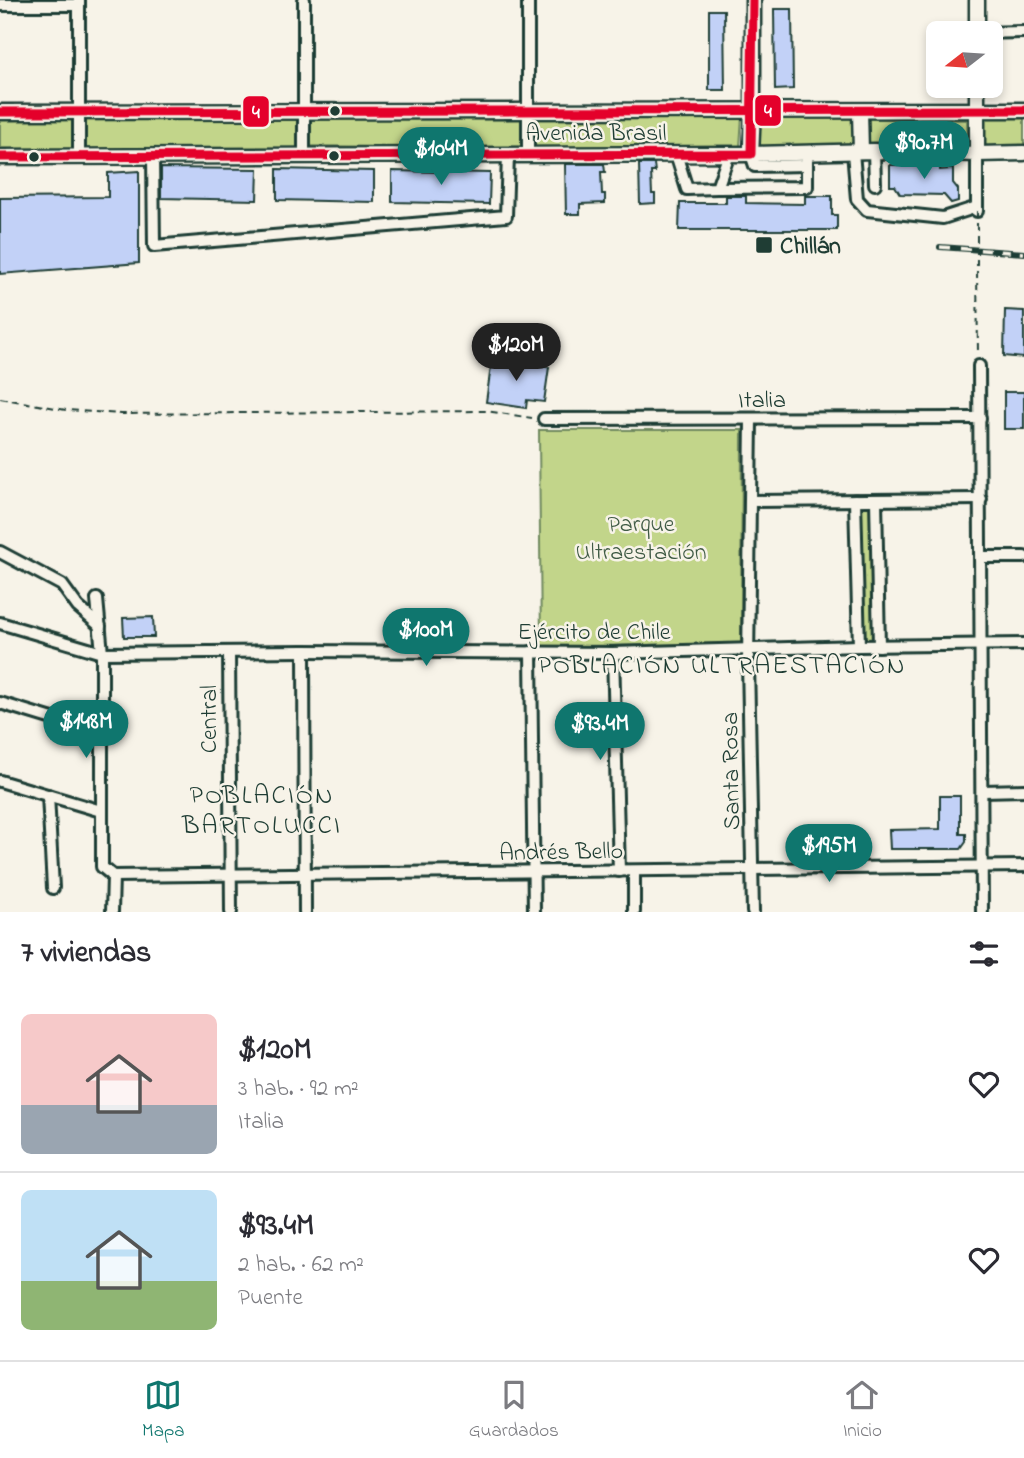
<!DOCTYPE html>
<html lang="es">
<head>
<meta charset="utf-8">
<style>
  body { margin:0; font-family:"Indie Flower",sans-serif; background:#f2f2f3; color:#2b2b33; height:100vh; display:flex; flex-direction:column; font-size:26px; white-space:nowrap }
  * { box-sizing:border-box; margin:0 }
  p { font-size:23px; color:#7c7c81 }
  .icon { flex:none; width:38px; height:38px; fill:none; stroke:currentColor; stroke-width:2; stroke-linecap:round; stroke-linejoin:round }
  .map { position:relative; height:912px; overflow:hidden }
  .drawer { display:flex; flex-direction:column; background:#fff; flex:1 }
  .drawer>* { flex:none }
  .needle { width:46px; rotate:253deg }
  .fabs { position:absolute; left:926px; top:21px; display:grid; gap:14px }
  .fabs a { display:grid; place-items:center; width:77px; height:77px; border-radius:10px; background:#fff; box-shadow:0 4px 10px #0003; font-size:35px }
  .price { position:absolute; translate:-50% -60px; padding:0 16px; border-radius:24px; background:#0f766e; color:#fff; font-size:23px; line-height:46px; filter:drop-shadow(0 2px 4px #0008) }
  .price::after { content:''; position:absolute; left:50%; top:42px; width:21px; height:16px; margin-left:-10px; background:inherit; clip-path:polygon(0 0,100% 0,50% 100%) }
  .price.on { background:#222; color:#fff }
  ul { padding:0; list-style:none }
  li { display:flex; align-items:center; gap:21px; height:175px; padding:0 21px }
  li+li { border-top:2px solid #e1e1e2 }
  li span { display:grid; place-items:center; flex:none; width:196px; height:140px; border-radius:10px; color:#555 }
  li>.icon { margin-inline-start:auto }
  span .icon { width:84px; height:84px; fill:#fffc; stroke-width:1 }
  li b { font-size:30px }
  h2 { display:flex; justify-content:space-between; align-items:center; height:84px; padding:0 21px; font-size:30px }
  .dock { display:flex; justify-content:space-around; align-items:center; height:98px; border-top:2px solid #e1e1e2; background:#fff; font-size:19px; color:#7c7c81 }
  .dock a { display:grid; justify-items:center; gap:4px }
  .dock .on { color:#0f766e }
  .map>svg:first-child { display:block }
  .green { fill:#c2d58a; stroke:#70895f; stroke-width:2 }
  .building { fill:#c2d1f7; stroke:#1f3d34; stroke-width:2 }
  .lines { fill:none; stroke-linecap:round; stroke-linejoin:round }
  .minor-casing { stroke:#1f3d34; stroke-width:16 }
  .major-casing { stroke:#1f3d34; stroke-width:19 }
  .path { stroke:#1f3d34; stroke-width:2; stroke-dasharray:7 5; stroke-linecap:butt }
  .minor { stroke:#f7f3e8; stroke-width:10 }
  .major { stroke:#f7f3e8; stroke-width:14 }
  .rail-casing { stroke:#1f3d34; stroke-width:6 }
  .rail { stroke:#f7f3e8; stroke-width:3.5; stroke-dasharray:10; stroke-linecap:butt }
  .path-bridge { stroke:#1f3d34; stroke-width:2; stroke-dasharray:7 5; stroke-linecap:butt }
  .bus-1-casing { stroke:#f7f3e8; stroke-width:14 }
  .bus-1 { stroke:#e4002b; stroke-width:9 }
  .bus-dot { fill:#1f3d34; stroke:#f7f3e8; stroke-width:2.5 }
  .labels { text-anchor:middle; stroke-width:5; stroke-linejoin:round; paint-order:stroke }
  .street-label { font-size:24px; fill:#1f3d34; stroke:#f7f3e8 }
  .poi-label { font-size:24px; font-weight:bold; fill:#1f3d34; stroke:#f7f3e8; text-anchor:start }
  .park-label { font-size:24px; fill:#405b45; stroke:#f7f3e8 }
  .neighbourhood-label { font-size:26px; letter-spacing:2px; fill:#1f3d34; stroke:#f7f3e8 }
  .line-badge { stroke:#f7f3e8; stroke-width:2.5 }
  .badge-label { font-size:19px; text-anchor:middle; font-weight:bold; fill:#fff }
</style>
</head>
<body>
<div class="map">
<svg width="1024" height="912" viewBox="0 0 1024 912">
  <rect width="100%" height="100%" fill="#f7f3e8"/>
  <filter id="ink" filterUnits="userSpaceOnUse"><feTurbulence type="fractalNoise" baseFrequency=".0143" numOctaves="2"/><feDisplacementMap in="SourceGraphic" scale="14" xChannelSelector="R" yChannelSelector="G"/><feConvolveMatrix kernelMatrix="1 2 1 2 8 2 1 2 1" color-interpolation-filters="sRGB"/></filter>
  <g filter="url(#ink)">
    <g class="green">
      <path d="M1024,115V146H984V116Z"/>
      <path d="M300,116L301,151L86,152V117Z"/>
      <path d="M309,116L522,118L523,148L309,146Z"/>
      <path d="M742,116L740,147L533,148L532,118Z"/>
      <path d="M760,116L967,120L968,147H760Z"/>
      <path d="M75,117V152H0V119Z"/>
      <path d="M539,430H742L741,643L541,647Z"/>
      <path d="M857,507H872L875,639L861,640Z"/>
    </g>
    <g class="building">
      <path d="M774,9H792L793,89L775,90Z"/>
      <path d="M709,10H724L725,90H709Z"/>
      <path d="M565,164H604L605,172H601L602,194H605V203L580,204V214H566Z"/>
      <path d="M639,164H654L655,172H651L652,194H655V203L640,204Z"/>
      <path d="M890,165H918V167H940V170L953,169V183L958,189V201L951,203L944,195L900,194L895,186H890Z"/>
      <path d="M161,168L258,169L257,200L161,198Z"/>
      <path d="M277,169L374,171V202L277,200Z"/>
      <path d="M139,171V263L0,274V198L108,197V173Z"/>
      <path d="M392,171L490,173L489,204L392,202Z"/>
      <path d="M726,196H746V203L805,204V196H832V215H837V230H679L680,203H726Z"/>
      <path d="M1005,310L1024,311V358L1004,356Z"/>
      <path d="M492,359L549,367L544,402L527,400L526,408L486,402Z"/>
      <rect x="1004" y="392" width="20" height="37"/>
      <path d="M153,617L154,637H124L123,618Z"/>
      <path d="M940,796H960V834H966V842L961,849H890L889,830L940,829Z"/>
    </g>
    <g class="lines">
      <g class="minor-casing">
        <g id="minor">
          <path d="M79,0V156"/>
          <path d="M304,0V156"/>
          <path d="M528,0V155"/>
          <path d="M0,5H79"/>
          <path d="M977,33L1024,32"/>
          <path d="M874,151L875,184"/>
          <path d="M853,152L857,199L867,210L943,218L977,207"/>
          <path d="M676,154L687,189L717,188L729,154"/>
          <path d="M751,154L755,166L807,165"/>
          <path d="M977,154V211"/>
          <path d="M153,156L154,246L506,216L508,155"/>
          <path d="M717,188L807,187V153"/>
          <path d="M979,366L982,912"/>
          <path d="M544,419L980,418"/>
          <path d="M751,420L748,662L753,912"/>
          <path d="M855,500L859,646"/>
          <path d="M876,500L879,646"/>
          <path d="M751,501L981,499"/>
          <path d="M0,552L62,585L78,607L100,626"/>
          <path d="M981,557H1024"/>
          <path d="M97,599L102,653V867L113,876L1024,866"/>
          <path d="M0,623L102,653L304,651L613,653L859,646L1024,644"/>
          <path d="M304,651L305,912"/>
          <path d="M229,652L231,912"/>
          <path d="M531,652L534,912"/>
          <path d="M613,653L619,871"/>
          <path d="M0,703L102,734"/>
          <path d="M0,781L101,811"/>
          <path d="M983,791L1024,790"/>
          <path d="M48,795L53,888"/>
          <path d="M112,912L113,876"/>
          <path d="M634,912V871"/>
        </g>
      </g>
      <g class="major-casing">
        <g id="major">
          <path d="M977,0V33"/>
          <path d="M977,86V154"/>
          <path d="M860,111L861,151"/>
          <path d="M0,112L1024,110"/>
          <path d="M751,154L753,111V0"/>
          <path d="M0,157L751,154L874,151L977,154L1024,153"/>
        </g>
      </g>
      <g class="path">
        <path d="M977,271L978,354"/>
        <path d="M0,398L66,410L121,414L486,411L532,418"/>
      </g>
      <use href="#minor" class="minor"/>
      <use href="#major" class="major"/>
      <g class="rail-casing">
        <path id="rail" d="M940,247L1024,253"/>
      </g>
      <use href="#rail" class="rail"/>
      <path class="path-bridge" d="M977,211V271"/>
      <g class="bus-1-casing">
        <g id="bus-1">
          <path d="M0,112L1024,110"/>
          <path d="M0,157L751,154L753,0"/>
        </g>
      </g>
      <use href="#bus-1" class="bus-1"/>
    </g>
  </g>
  <g class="bus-dot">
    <circle cx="335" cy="111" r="6"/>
    <circle cx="334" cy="156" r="6"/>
    <circle cx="34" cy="157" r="6"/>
    <rect x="755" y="236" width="18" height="18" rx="3.5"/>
  </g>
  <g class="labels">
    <g class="street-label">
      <text x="596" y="140">Avenida Brasil</text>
      <text x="762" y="407">Italia</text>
      <text x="594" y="639">Ejército de Chile</text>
      <text transform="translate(208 719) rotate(-90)" y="8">Central</text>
      <text transform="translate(730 771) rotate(-91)" y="8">Santa Rosa</text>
      <text transform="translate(561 851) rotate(-1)" y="8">Andrés Bello</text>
    </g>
    <g class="poi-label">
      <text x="780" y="253">Chillán</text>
    </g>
    <g class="park-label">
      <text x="641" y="531">Parque<tspan x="641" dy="28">Ultraestación</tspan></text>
    </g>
    <g class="neighbourhood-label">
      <text x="722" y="673">POBLACIÓN ULTRAESTACIÓN</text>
      <text x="262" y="803">POBLACIÓN<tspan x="262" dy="30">BARTOLUCCI</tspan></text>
    </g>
  </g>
  <g class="line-badge">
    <rect x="754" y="94" width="28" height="33" rx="7" fill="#e4002b"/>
    <rect x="242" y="95" width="28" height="33" rx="7" fill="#e4002b"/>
  </g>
  <g class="badge-label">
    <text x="768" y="117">4</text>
    <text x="256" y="118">4</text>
  </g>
</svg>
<div class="fabs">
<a><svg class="needle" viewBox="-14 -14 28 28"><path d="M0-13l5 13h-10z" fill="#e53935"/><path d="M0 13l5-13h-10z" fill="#7c7c81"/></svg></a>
</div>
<b class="price" style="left:924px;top:181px">$90.7M</b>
<b class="price" style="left:441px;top:187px">$104M</b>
<b class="price on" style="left:516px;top:383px">$120M</b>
<b class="price" style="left:426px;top:668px">$100M</b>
<b class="price" style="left:86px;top:760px">$148M</b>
<b class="price" style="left:600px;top:762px">$93.4M</b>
<b class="price" style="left:829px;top:884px">$195M</b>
</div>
<section class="drawer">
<h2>7 viviendas<svg class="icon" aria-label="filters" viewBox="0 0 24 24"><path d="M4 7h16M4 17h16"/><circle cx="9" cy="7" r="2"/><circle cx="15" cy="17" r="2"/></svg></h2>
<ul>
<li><span style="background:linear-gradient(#f6c9c9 65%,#9aa5b1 0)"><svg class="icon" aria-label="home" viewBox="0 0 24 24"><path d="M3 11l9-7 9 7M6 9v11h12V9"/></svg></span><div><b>$120M</b><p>3 hab. · 92 m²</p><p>Italia</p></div><svg class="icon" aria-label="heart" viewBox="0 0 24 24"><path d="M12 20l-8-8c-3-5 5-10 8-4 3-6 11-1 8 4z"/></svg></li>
<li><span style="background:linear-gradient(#bfe0f5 65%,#8fb573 0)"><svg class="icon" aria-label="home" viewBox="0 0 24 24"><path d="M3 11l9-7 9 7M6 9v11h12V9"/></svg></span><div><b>$93.4M</b><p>2 hab. · 62 m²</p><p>Puente</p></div><svg class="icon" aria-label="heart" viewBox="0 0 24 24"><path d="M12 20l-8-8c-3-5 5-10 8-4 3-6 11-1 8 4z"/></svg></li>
</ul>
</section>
<nav class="dock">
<a class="on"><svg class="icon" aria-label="map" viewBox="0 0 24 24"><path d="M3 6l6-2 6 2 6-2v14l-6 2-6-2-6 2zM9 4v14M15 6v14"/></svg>Mapa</a>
<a><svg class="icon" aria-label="saved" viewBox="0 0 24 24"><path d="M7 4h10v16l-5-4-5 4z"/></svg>Guardados</a>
<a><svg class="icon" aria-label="home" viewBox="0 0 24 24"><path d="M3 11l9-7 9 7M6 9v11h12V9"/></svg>Inicio</a>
</nav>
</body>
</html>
